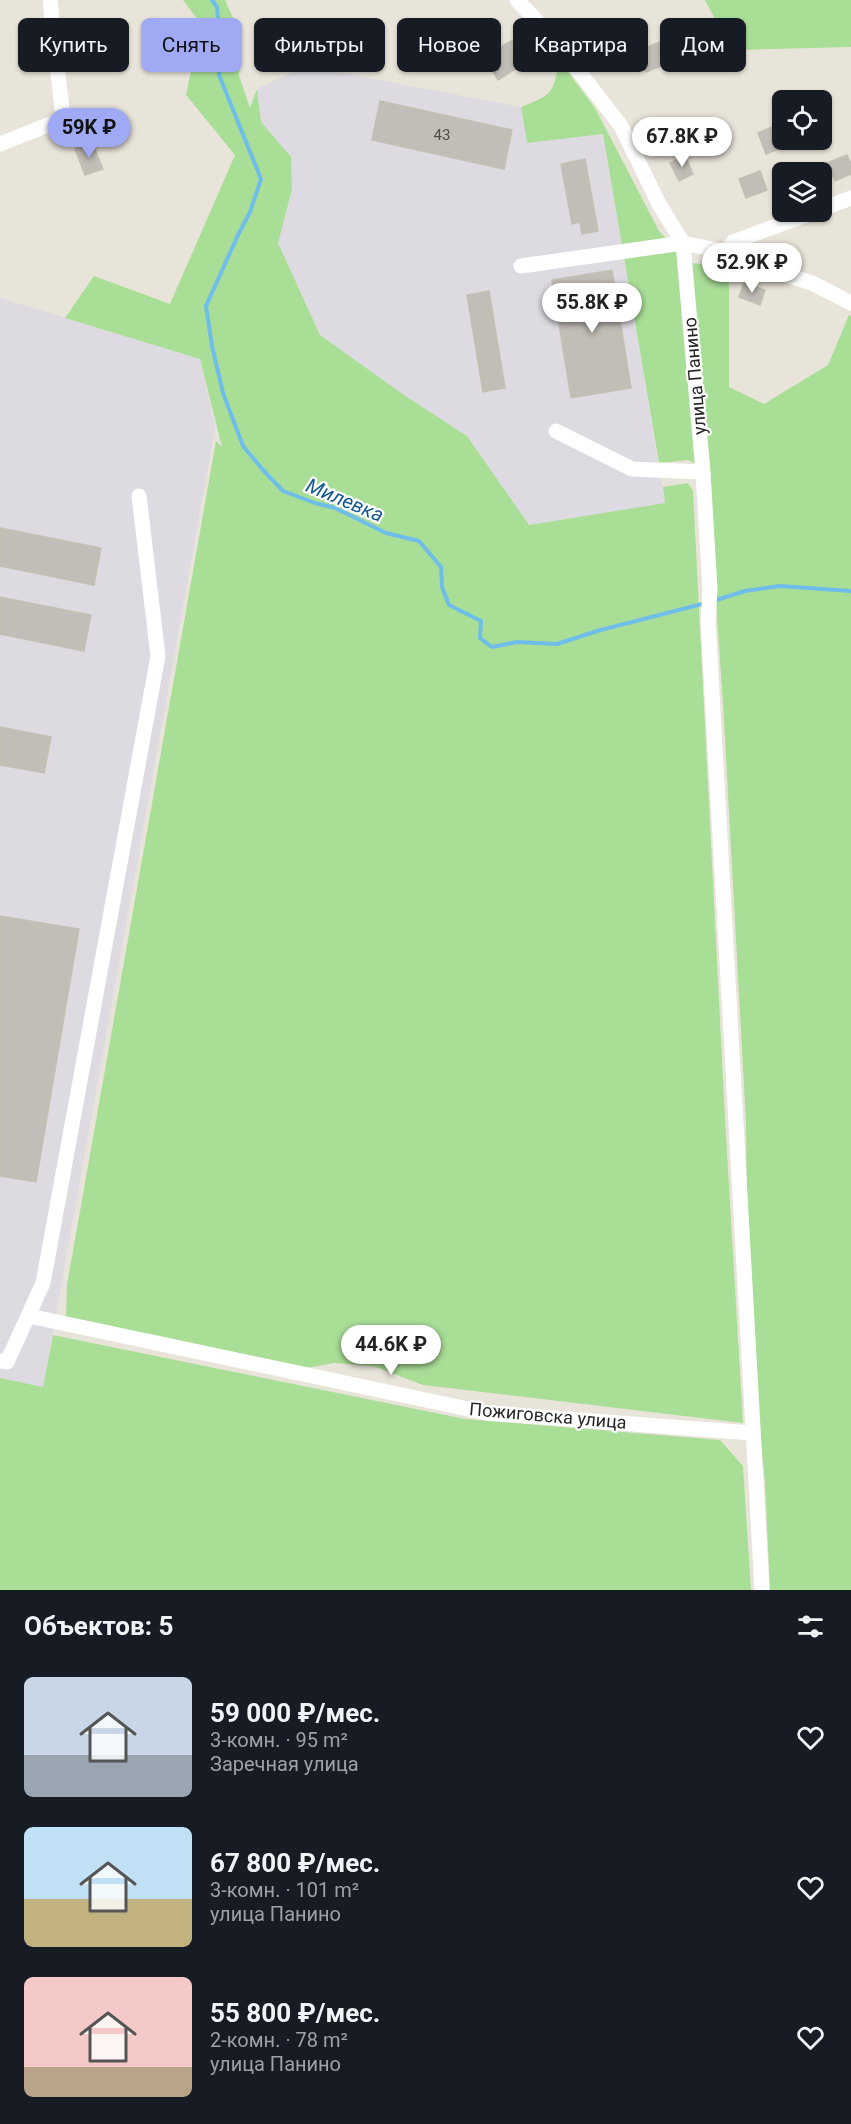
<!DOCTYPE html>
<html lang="ru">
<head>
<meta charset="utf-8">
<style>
  body { margin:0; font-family:Roboto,sans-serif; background:#242831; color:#f1f3f6; height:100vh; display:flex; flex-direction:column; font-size:22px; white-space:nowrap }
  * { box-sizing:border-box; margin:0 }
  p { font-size:20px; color:#9ea1a6 }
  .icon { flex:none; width:33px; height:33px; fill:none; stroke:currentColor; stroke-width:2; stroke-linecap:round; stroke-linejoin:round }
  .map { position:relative; height:1590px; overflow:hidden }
  .side { display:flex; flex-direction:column; background:#171b24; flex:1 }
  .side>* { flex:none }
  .banner { position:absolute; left:18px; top:18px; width:816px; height:54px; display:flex; gap:12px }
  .tools { position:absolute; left:772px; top:90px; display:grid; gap:12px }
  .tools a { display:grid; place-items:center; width:60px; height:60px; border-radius:9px; background:#171b24; box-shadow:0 2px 4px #0004; font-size:30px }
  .price { position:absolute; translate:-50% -51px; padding:0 14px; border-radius:21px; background:#fff; color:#222; font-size:20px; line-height:39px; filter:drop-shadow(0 2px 3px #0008) }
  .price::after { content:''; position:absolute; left:50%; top:36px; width:18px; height:14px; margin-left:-9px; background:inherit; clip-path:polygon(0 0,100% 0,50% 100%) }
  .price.active { background:#a0a9f4; color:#111 }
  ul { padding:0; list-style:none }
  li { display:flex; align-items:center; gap:18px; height:150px; padding:0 24px }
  li span { display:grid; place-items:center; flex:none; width:168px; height:120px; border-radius:9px; color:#555 }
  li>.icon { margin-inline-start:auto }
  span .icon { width:72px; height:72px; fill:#fffc; stroke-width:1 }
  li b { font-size:26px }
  h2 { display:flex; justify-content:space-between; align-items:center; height:72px; padding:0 24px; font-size:26px }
  .pill { padding:0 21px; border-radius:9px; background:#171b24; box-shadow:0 2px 4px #0004; font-size:21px; line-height:54px }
  .pill.active { background:#a0a9f4; color:#111 }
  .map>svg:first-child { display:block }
  .industrial { fill:#dddae2 }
  .green { fill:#a9de97 }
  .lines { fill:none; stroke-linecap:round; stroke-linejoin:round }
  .stream { stroke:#6fbde9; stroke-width:4 }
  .building { fill:#c2bdb6; stroke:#c4c0b3; stroke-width:1.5 }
  .minor { stroke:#fff; stroke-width:15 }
  .labels { text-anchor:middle; stroke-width:4.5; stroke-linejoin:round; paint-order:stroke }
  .number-label { font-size:15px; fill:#4e4c4b }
  .street-label { font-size:18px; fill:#272727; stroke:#fff }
  .water-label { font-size:20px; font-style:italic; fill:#125990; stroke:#fff }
</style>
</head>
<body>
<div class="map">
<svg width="851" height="1590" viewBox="0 0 851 1590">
  <rect width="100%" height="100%" fill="#e9e4d9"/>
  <g class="industrial">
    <path d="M305,66L521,107L527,143L603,134L665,503L529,525L467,436L404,395L320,335L278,243L292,190L291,157L261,122L257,89Z"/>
    <path d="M0,298L200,359L215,428L43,1387L0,1378Z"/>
  </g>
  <g class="green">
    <path d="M183,0H225L241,36L239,76L250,108L257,89L261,122L291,157L292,190L278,243L320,335L404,395L467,436L529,525L665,503L663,487L688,483L693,491L725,1118L743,1423L423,1385L373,1366L334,1363L301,1369L259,1361L164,1337L66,1319L67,1285L216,441L222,447L200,359L65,318L94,276L170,304L235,155L186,95L201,24Z"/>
    <path d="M705,0H851V47L731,50Z"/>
    <path d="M559,60L595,108L659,231L691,263L729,267V387L764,404L828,365L849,315L851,316V1590H770L765,1482L748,1319L746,1122L723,703L707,469L688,460L659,463L603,134L527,143L521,107C552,95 554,93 559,60Z"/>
    <path d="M53,1335L465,1419L720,1440L743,1466L751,1590H0V1378L43,1387Z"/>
  </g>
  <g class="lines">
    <g class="stream">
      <path d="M212,0L217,7L220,42L219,75L261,179L250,212L238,235L206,306L212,346L223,393L243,446L263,470L283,491L315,503L335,508L386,533L419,541L441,567L442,587L449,605L481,621L480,638L492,647L517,642L557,644L597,631L706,603"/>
      <path d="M713,601L745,591L780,586L851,591"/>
    </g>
  </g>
  <g class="building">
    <path d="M513,40L525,63L498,80L484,56Z"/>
    <path d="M665,40L674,61L646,72L637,51Z"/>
    <path d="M87,50L93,65L68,71L66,55Z"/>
    <path d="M380,101L512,130L504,169L372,140Z"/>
    <path d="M772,127L781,148L766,154L758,133Z"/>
    <path d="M92,142L103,169L85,175L75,149Z"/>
    <path d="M847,155L851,164V174L835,181L827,163Z"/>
    <path d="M685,156L693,174L679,181L670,163Z"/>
    <path d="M585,159L598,231L582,234L580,222L572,224L561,164Z"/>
    <path d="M760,171L767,190L746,198L739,179Z"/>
    <path d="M612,270L631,388L571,398L552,280Z"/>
    <path d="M744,283L765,290L760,305L739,297Z"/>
    <path d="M489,291L505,388L483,392L467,295Z"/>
    <path d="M0,528L101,548L94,585L0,566Z"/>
    <path d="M0,597L91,615L84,651L0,634Z"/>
    <path d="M0,727L51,737L44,773L0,765Z"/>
    <path d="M0,916L79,929L36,1182L0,1176Z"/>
  </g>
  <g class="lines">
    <g class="minor">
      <path d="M517,0L553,38L621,126L659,204L683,243L703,472L710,589L708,621L762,1590"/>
      <path d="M0,144L63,119L50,0"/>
      <path d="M822,209L851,198"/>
      <path d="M726,252L733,242L814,212"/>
      <path d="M521,266L683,243L726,252L764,268L812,283L851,303"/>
      <path d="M556,431L632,469L703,472"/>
      <path d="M29,1316L487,1413L752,1433"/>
      <path d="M0,1361L7,1362L43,1283L158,656L139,496"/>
    </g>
  </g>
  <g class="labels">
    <g class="number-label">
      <text x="442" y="140">43</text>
    </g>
    <g class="street-label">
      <text transform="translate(695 376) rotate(-95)" y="6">улица Панино</text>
      <text transform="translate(548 1416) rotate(5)" y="6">Пожиговска улица</text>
    </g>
    <g class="water-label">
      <text transform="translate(345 500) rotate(23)" y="7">Милевка</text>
    </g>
  </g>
</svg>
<div class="tools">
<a><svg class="icon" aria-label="locate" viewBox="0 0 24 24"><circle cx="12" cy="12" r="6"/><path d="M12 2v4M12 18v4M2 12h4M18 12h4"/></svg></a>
<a><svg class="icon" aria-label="layers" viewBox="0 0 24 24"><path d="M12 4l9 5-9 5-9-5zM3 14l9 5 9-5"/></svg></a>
</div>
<b class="price active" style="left:89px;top:159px">59K ₽</b>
<b class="price" style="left:682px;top:168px">67.8K ₽</b>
<b class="price" style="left:752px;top:294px">52.9K ₽</b>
<b class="price" style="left:592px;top:334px">55.8K ₽</b>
<b class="price" style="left:391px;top:1376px">44.6K ₽</b>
<div class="banner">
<a class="pill">Купить</a>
<a class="pill active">Снять</a>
<a class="pill">Фильтры</a>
<a class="pill">Новое</a>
<a class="pill">Квартира</a>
<a class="pill">Дом</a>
</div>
</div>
<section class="side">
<h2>Объектов: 5<svg class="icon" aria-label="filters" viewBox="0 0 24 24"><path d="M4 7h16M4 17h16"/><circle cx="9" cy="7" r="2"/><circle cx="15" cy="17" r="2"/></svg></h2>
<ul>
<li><span style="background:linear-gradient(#c9d6e8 65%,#9aa5b1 0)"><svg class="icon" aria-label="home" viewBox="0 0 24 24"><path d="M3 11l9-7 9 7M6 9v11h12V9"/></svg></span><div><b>59 000 ₽/мес.</b><p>3-комн. · 95 m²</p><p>Заречная улица</p></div><svg class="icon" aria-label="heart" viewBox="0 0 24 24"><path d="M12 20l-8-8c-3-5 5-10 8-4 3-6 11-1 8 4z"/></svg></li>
<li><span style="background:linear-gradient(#bfe0f5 60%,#c2b280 0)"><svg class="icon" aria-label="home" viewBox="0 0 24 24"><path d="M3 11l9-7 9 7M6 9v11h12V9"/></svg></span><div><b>67 800 ₽/мес.</b><p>3-комн. · 101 m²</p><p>улица Панино</p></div><svg class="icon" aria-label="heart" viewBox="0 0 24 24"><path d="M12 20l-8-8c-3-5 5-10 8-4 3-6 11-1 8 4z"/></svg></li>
<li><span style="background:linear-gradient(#f6c9c9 75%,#b9a48a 0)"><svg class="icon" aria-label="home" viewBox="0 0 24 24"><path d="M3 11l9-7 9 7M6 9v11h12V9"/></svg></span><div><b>55 800 ₽/мес.</b><p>2-комн. · 78 m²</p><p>улица Панино</p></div><svg class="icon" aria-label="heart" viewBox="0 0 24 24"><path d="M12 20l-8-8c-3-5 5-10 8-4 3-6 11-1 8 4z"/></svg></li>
</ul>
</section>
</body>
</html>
